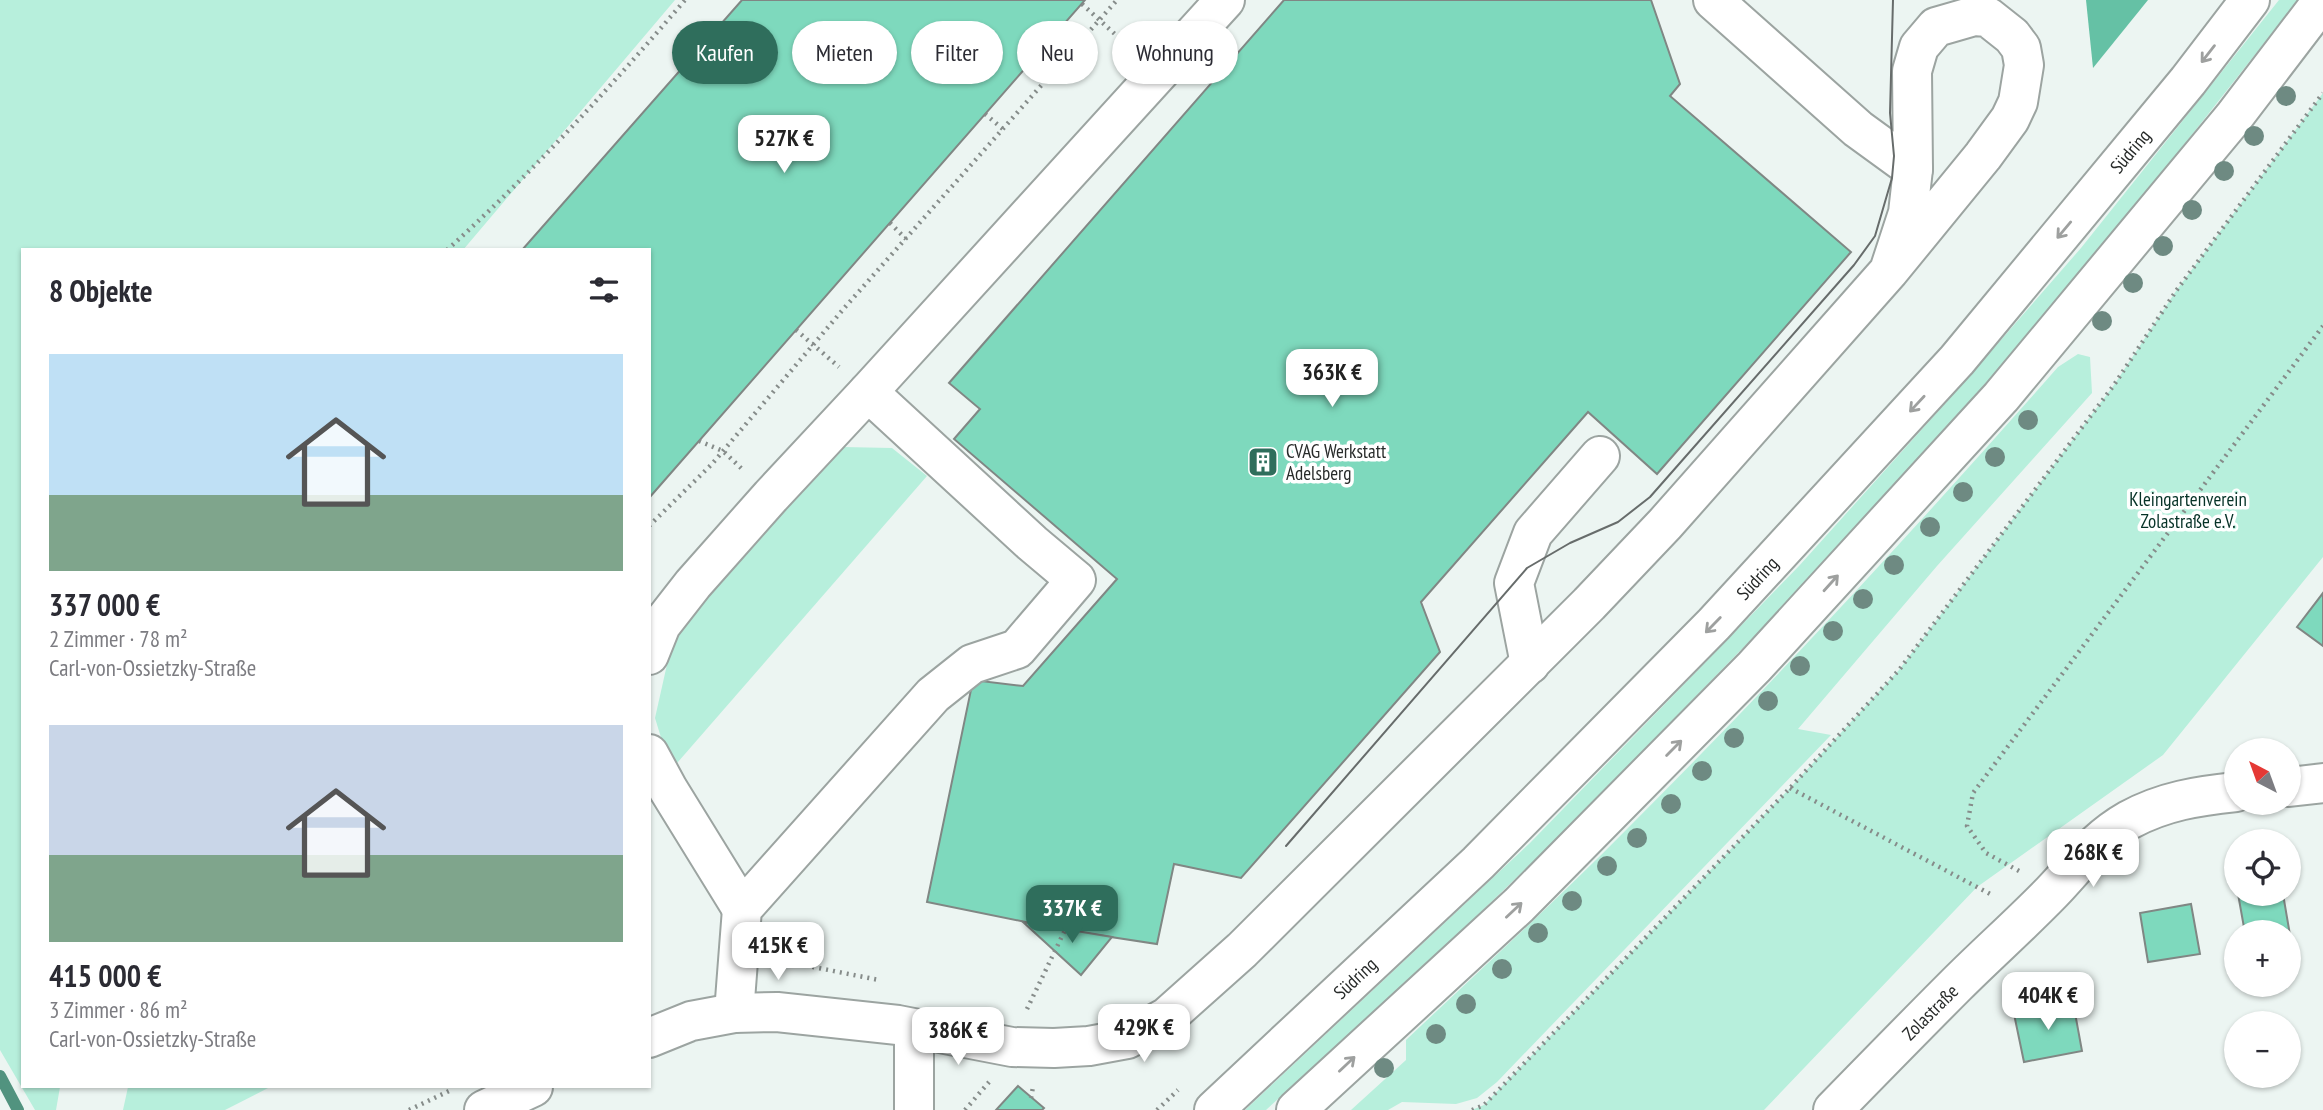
<!DOCTYPE html>
<html lang="de">
<head>
<meta charset="utf-8">
<style>
  body { margin:0; font-family:"PT Sans Narrow",sans-serif; background:#f7f7f7; color:#2b2b33; height:100vh; display:flex; flex-direction:column; font-size:26px; white-space:nowrap }
  * { box-sizing:border-box; margin:0 }
  p { font-size:23px; color:#7c7c81 }
  .icon { flex:none; width:38px; height:38px; fill:none; stroke:currentColor; stroke-width:2; stroke-linecap:round; stroke-linejoin:round }
  .map { position:relative; flex:1; overflow:hidden }
  .sheet { position:absolute; left:21px; top:248px; width:630px; height:840px; display:flex; flex-direction:column; background:#fff; border-radius:0px; box-shadow:0 2px 5px #0004 }
  .sheet>* { flex:none }
  .hud { position:absolute; left:672px; top:21px; width:665px; height:63px; display:flex; gap:14px }
  .needle { width:46px; rotate:319deg }
  .buttons { position:absolute; left:2224px; top:738px; display:grid; gap:14px }
  .buttons a { display:grid; place-items:center; width:77px; height:77px; border-radius:50%; background:#fff; box-shadow:0 2px 5px #0004; font-size:35px }
  .price { position:absolute; translate:-50% -60px; padding:0 16px; border-radius:14px; background:#fff; color:#222; font-size:23px; line-height:46px; filter:drop-shadow(0 2px 4px #0008) }
  .price::after { content:''; position:absolute; left:50%; top:42px; width:21px; height:16px; margin-left:-10px; background:inherit; clip-path:polygon(0 0,100% 0,50% 100%) }
  .price.current { background:#2f6e5c; color:#fff }
  ul { padding:0; list-style:none }
  li { display:grid; align-content:center; gap:14px; height:371px; padding:0 28px }
  li span { display:grid; place-items:center; height:217px; border-radius:0px; color:#555 }
  li>.icon { margin-inline-start:auto }
  span .icon { width:126px; height:126px; fill:#fffc; stroke-width:1 }
  li b { font-size:30px }
  h2 { display:flex; justify-content:space-between; align-items:center; height:84px; padding:0 28px; font-size:30px }
  .pill { padding:0 24px; border-radius:32px; background:#fff; box-shadow:0 2px 5px #0004; font-size:24px; line-height:63px }
  .pill.current { background:#2f6e5c; color:#fff }
  .map>svg:first-child { display:block }
  .green { fill:#b7efdc }
  .forest { fill:#65c1a5 }
  .lines { fill:none; stroke-linecap:round; stroke-linejoin:round }
  .stream { stroke:#51937f; stroke-width:12 }
  .building { fill:#7ed9bd; stroke:#808784; stroke-width:2 }
  .minor-casing { stroke:#9ca4a1; stroke-width:42 }
  .major-casing { stroke:#9ca4a1; stroke-width:42 }
  .path { stroke:#868c8a; stroke-width:4.5; stroke-dasharray:2 5; stroke-linecap:butt }
  .minor { stroke:#fff; stroke-width:38 }
  .major { stroke:#fff; stroke-width:38 }
  .tram { stroke:#676c6b; stroke-width:2 }
  .tree { fill:#6e8a82 }
  .oneway { stroke:#9ea09f }
  .labels { text-anchor:middle; stroke-width:7; stroke-linejoin:round; paint-order:stroke }
  .street-label { font-size:19px; fill:#282b2a; stroke:#fff }
  .poi-label { font-size:19px; fill:#282b2a; stroke:#fff; text-anchor:start }
  .park-label { font-size:19px; fill:#063227; stroke:#fff }
</style>
</head>
<body>
<div class="map">
<svg width="2323" height="1110" viewBox="0 0 2323 1110">
  <rect width="100%" height="100%" fill="#ecf5f2"/>
  <g class="green">
    <path d="M0,0H675L463,250H23V1087H60L56,1110H35L0,1050Z"/>
    <path d="M2279,0H2298L2094,259L1971,400L1810,579L1566,830L1431,960L1266,1110H1245L1530,843L1799,566L1959,388L2081,248Z"/>
    <path d="M2323,93V557L2163,755L1977,887L1764,1110H1472L1484,1105L1790,788L1899,670L2114,385L2176,291Z"/>
    <path d="M2078,354L2090,357L2092,393L1937,566L1798,729L1831,735L1497,1082L1477,1098L1456,1104L1402,1102L1388,1110H1351L1406,1060V1040C1480,970 1556,901 1628,828C1777,679 1919,525 2058,367Z"/>
    <path d="M843,447L892,448L927,476L671,770L655,718L668,660L688,615L811,473Z"/>
    <path d="M128,1087H270L225,1110H123Z"/>
  </g>
  <path class="forest" d="M2086,0H2148L2093,68Z"/>
  <g class="lines">
    <path class="stream" d="M0,1076L18,1110"/>
  </g>
  <g class="building">
    <path d="M742,0H1085L649,498V250H522Z"/>
    <path d="M1284,0H1651L1680,84L1670,96L1851,252L1657,474L1588,412L1421,602L1440,652L1241,878L1174,864L1157,944L1065,930L927,902L973,680L1023,686L1117,579L954,439L980,409L949,383Z"/>
    <path d="M2323,593V646L2297,627Z"/>
    <path d="M2238,894H2283L2290,935L2289,933H2245Z"/>
    <path d="M2191,904L2200,954L2148,962L2140,913Z"/>
    <path d="M1023,922L1112,937L1081,975Z"/>
    <path d="M2073,1002L2082,1051L2024,1062L2014,1014Z"/>
    <path d="M1018,1086L1044,1108L1042,1110H996Z"/>
  </g>
  <g class="lines">
    <g class="minor-casing">
      <g id="minor">
        <path d="M1713,0L1858,129L1913,169"/>
        <path d="M649,655L661,625L693,584L771,496L868,392L1225,0"/>
        <path d="M1530,664L1514,583L1533,533L1600,456"/>
        <path d="M649,754L668,789L742,909"/>
        <path d="M2289,787L2323,783"/>
        <path d="M734,1013L742,909L933,695L972,664L1017,649L1076,580L1032,543L868,392"/>
        <path d="M649,1038L691,1021L734,1013L777,1012L898,1025L1012,1047L1054,1048L1089,1046L1127,1039L1167,1017L1242,950L1589,604L1665,524L1889,271L1983,156L2010,119L2018,102L2024,65L2021,48L2012,36L1988,17L1974,16L1936,27L1919,47L1912,71L1913,169L1908,213L1889,271"/>
        <path d="M484,1110L533,1087"/>
        <path d="M914,1110V1029"/>
        <path d="M1833,1110C1874,1068 1915,1026 1956,985C1988,953 2021,924 2052,892C2079,864 2094,840 2129,820C2164,801 2198,796 2236,792"/>
      </g>
    </g>
    <g class="major-casing">
      <g id="major">
        <path d="M1214,1110L1478,863L1714,624L1957,360L2188,81L2250,0"/>
        <path d="M1296,1110L1519,905L1754,667L2001,397L2233,118L2323,0"/>
      </g>
    </g>
    <g class="path">
      <path d="M1082,4L1129,47"/>
      <path d="M985,114L1003,129"/>
      <path d="M890,223L906,239"/>
      <path d="M447,250C533,172 610,88 685,0"/>
      <path d="M796,330L839,367"/>
      <path d="M699,441L723,451L742,469"/>
      <path d="M649,526L712,464L846,306L1117,0"/>
      <path d="M1790,788L1994,896"/>
      <path d="M2019,871L1986,853L1967,826L1973,793L2323,326"/>
      <path d="M778,964L788,962L879,980"/>
      <path d="M1027,1009L1065,930"/>
      <path d="M1031,1098L1033,1087"/>
      <path d="M409,1110L449,1091"/>
      <path d="M965,1110L989,1082"/>
      <path d="M1157,1110L1178,1090"/>
      <path d="M1472,1110L1484,1105L1790,788L1899,670L2114,385L2176,291L2323,93"/>
    </g>
    <use href="#minor" class="minor"/>
    <use href="#major" class="major"/>
    <path class="tram" d="M1286,846L1527,568L1570,543L1618,522L1650,497L1854,265L1875,236L1892,178L1894,156L1890,113L1893,0"/>
  </g>
  <g class="tree">
    <circle cx="2286" cy="96" r="10"/>
    <circle cx="2254" cy="136" r="10"/>
    <circle cx="2224" cy="171" r="10"/>
    <circle cx="2192" cy="210" r="10"/>
    <circle cx="2163" cy="246" r="10"/>
    <circle cx="2133" cy="283" r="10"/>
    <circle cx="2102" cy="321" r="10"/>
    <circle cx="2028" cy="420" r="10"/>
    <circle cx="1995" cy="457" r="10"/>
    <circle cx="1963" cy="492" r="10"/>
    <circle cx="1930" cy="527" r="10"/>
    <circle cx="1894" cy="565" r="10"/>
    <circle cx="1863" cy="599" r="10"/>
    <circle cx="1833" cy="631" r="10"/>
    <circle cx="1800" cy="666" r="10"/>
    <circle cx="1768" cy="701" r="10"/>
    <circle cx="1734" cy="738" r="10"/>
    <circle cx="1702" cy="771" r="10"/>
    <circle cx="1671" cy="804" r="10"/>
    <circle cx="1637" cy="838" r="10"/>
    <circle cx="1607" cy="866" r="10"/>
    <circle cx="1572" cy="901" r="10"/>
    <circle cx="1538" cy="933" r="10"/>
    <circle cx="1502" cy="969" r="10"/>
    <circle cx="1466" cy="1004" r="10"/>
    <circle cx="1436" cy="1034" r="10"/>
    <circle cx="1384" cy="1068" r="10"/>
  </g>
  <defs><path id="oneway-shaft" d="M-6 0H5M1.5-3L5.5 0L1.5 3" fill="none" stroke-width="1.6" stroke-linecap="round" stroke-linejoin="round" transform="scale(1.75)"/></defs>
  <g class="oneway">
    <use href="#oneway-shaft" transform="translate(2208 54) rotate(128)"/>
    <use href="#oneway-shaft" transform="translate(2064 230) rotate(130)"/>
    <use href="#oneway-shaft" transform="translate(1917 404) rotate(133)"/>
    <use href="#oneway-shaft" transform="translate(1831 583) rotate(-48)"/>
    <use href="#oneway-shaft" transform="translate(1713 625) rotate(134)"/>
    <use href="#oneway-shaft" transform="translate(1674 748) rotate(-45)"/>
    <use href="#oneway-shaft" transform="translate(1514 910) rotate(-43)"/>
    <use href="#oneway-shaft" transform="translate(1347 1064) rotate(-43)"/>
  </g>
  <defs>
    <g id="building-square" transform="scale(1.575)"><rect x="-9" y="-9" width="18" height="18" rx="4" fill="#2f6e5c" stroke="#fff"/><path d="M-4-6H4V6H1V3H-1V6H-4ZM-2.5-4.3h1.7v1.8h-1.7ZM.8-4.3h1.7v1.8H.8ZM-2.5-1h1.7V.8h-1.7ZM.8-1h1.7V.8H.8Z" fill="#fff"/></g>
  </defs>
  <g fill-rule="evenodd">
    <use href="#building-square" x="1263" y="462"/>
  </g>
  <g class="labels">
    <g class="street-label">
      <text transform="translate(2130 151) rotate(-50)" y="7">Südring</text>
      <text transform="translate(1757 578) rotate(-47)" y="7">Südring</text>
      <text transform="translate(1355 978) rotate(-43)" y="7">Südring</text>
      <text transform="translate(1930 1012) rotate(-45)" y="7">Zolastraße</text>
    </g>
    <g class="poi-label">
      <text x="1286" y="458">CVAG Werkstatt<tspan x="1286" dy="22">Adelsberg</tspan></text>
    </g>
    <g class="park-label">
      <text x="2188" y="506">Kleingartenverein<tspan x="2188" dy="22">Zolastraße e.V.</tspan></text>
    </g>
  </g>
</svg>
<div class="buttons">
<a><svg class="needle" viewBox="-14 -14 28 28"><path d="M0-13l5 13h-10z" fill="#e53935"/><path d="M0 13l5-13h-10z" fill="#7c7c81"/></svg></a>
<a><svg class="icon" aria-label="locate" viewBox="0 0 24 24"><circle cx="12" cy="12" r="6"/><path d="M12 2v4M12 18v4M2 12h4M18 12h4"/></svg></a>
<a>+</a>
<a>−</a>
</div>
<b class="price" style="left:784px;top:175px">527K €</b>
<b class="price" style="left:1332px;top:409px">363K €</b>
<b class="price" style="left:2093px;top:889px">268K €</b>
<b class="price current" style="left:1072px;top:945px">337K €</b>
<b class="price" style="left:778px;top:982px">415K €</b>
<b class="price" style="left:2048px;top:1032px">404K €</b>
<b class="price" style="left:1144px;top:1064px">429K €</b>
<b class="price" style="left:958px;top:1067px">386K €</b>
<div class="hud">
<a class="pill current">Kaufen</a>
<a class="pill">Mieten</a>
<a class="pill">Filter</a>
<a class="pill">Neu</a>
<a class="pill">Wohnung</a>
</div>
<section class="sheet">
<h2>8 Objekte<svg class="icon" aria-label="filters" viewBox="0 0 24 24"><path d="M4 7h16M4 17h16"/><circle cx="9" cy="7" r="2"/><circle cx="15" cy="17" r="2"/></svg></h2>
<ul>
<li><span style="background:linear-gradient(#bfe0f5 65%,#7fa58c 0)"><svg class="icon" aria-label="home" viewBox="0 0 24 24"><path d="M3 11l9-7 9 7M6 9v11h12V9"/></svg></span><div><b>337 000 €</b><p>2 Zimmer · 78 m²</p><p>Carl-von-Ossietzky-Straße</p></div></li>
<li><span style="background:linear-gradient(#c9d6e8 60%,#7fa58c 0)"><svg class="icon" aria-label="home" viewBox="0 0 24 24"><path d="M3 11l9-7 9 7M6 9v11h12V9"/></svg></span><div><b>415 000 €</b><p>3 Zimmer · 86 m²</p><p>Carl-von-Ossietzky-Straße</p></div></li>
</ul>
</section>
</div>
</body>
</html>
